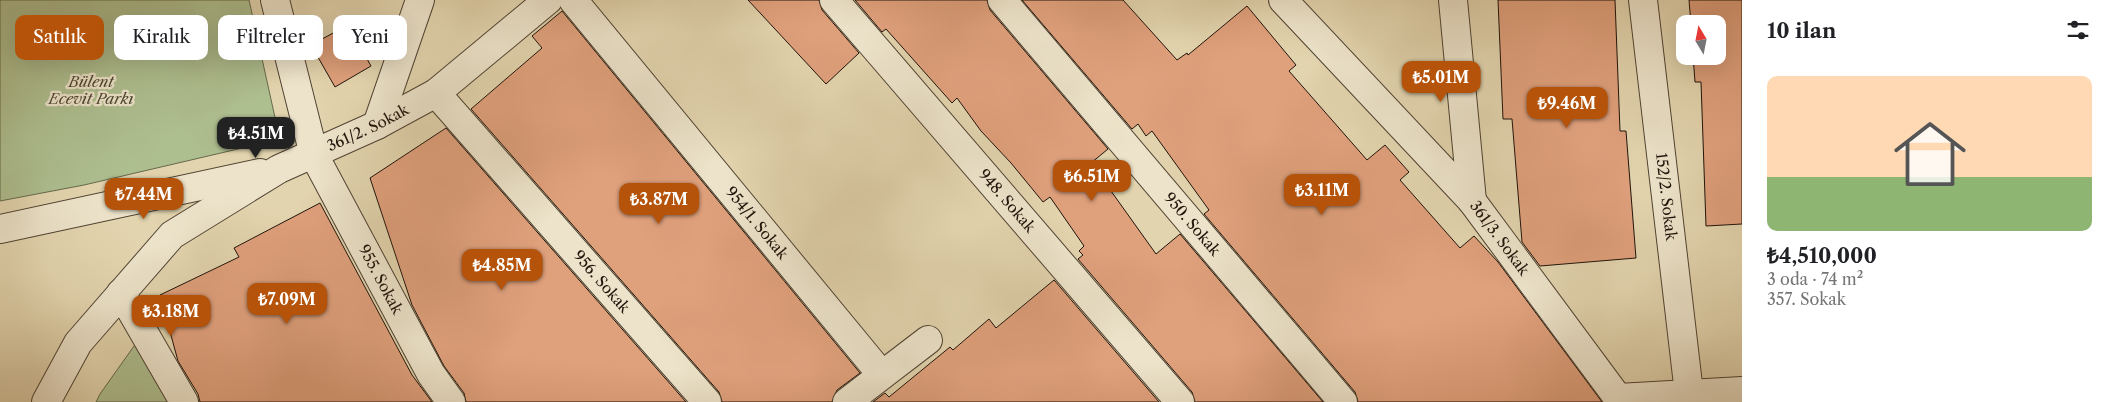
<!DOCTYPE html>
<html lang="tr">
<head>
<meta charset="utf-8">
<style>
  body { margin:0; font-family:"Libre Caslon Text",serif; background:#f6f6f6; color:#202124; height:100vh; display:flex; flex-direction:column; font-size:19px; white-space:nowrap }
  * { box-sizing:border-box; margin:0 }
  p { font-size:16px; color:#757577 }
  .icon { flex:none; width:28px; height:28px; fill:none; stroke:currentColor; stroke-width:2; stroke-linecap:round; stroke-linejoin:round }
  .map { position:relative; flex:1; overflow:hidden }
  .panel { display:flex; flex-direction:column; background:#fff; width:375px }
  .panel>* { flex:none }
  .hud { position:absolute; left:15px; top:15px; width:475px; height:45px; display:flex; gap:10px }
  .needle { width:32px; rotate:350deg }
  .controls { position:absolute; left:1676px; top:15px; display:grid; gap:10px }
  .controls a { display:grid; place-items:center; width:50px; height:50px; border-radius:10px; background:#fff; box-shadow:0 5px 20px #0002; font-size:25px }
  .price { position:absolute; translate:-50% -42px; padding:0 11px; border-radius:10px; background:#b45309; color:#fff; font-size:16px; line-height:32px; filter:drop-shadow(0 1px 2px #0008) }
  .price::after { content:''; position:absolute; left:50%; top:30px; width:15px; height:11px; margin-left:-8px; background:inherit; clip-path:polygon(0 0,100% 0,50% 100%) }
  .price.selected { background:#222; color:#fff }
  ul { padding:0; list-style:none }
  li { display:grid; align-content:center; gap:10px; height:265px; padding:0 25px }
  li span { display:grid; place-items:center; height:155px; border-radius:10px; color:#555 }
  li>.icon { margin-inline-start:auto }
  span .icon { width:90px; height:90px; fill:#fffc; stroke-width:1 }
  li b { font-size:21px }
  h2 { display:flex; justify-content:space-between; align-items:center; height:60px; padding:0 25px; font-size:21px }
  .chip { padding:0 18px; border-radius:10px; background:#fff; box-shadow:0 5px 20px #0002; font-size:18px; line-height:45px }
  .chip.selected { background:#b45309; color:#fff }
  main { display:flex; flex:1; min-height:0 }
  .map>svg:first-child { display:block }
  .green { fill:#adbe8f; stroke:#66684c }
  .building { fill:#dfa07c; stroke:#1f130a }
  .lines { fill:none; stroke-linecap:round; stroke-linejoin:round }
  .minor-casing { stroke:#504333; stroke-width:30 }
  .minor { stroke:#ece3ca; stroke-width:28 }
  .labels { text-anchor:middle; stroke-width:4.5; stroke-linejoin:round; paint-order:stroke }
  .park-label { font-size:15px; font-style:italic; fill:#4a4632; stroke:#ece3ca }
  .street-label { font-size:15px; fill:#1f130a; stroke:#ece3ca }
</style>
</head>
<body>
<main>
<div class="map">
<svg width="1742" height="402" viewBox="0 0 1742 402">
  <rect width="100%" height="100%" fill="#e2d4ae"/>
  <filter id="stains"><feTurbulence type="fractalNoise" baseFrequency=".004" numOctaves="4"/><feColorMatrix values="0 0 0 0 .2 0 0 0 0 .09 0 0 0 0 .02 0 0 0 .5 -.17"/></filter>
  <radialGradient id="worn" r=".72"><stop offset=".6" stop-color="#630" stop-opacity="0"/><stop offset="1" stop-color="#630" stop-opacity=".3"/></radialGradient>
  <g class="green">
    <path d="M0,0H249L276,122L268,142L84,185L0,201Z"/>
    <path d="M139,339L176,402H96L100,394Z"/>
  </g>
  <g class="building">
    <path d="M748,0H819L822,10L859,53L826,84Z"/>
    <path d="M855,0H987L990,10L1108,149L1091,163L1156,254L1180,234L1323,402H1195L1192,392L1078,259L1083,255L1079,251L1084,246L1050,197L1043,202L1011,163L981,131L957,98L952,103L886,29L882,32Z"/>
    <path d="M1022,0H1123L1177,60L1187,53L1188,55L1247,6L1296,65L1289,71L1367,160L1385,145L1409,172L1400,180L1460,248L1474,236L1498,262L1602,402H1358L1355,392L1204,214L1209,210L1152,131L1146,136L1138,124L1132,129Z"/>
    <path d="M1498,0H1615L1620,131H1626L1636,258L1540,266L1522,242L1512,119H1503Z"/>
    <path d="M1689,0H1742V224L1706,226L1701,82H1695L1693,56H1718V24H1691Z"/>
    <path d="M562,11L860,373L837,390L832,402H722L719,392L471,109L542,48L532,36Z"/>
    <path d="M348,25L371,66L335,87L311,45Z"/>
    <path d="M446,128L686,402H466L464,393L444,366L412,305L370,178Z"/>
    <path d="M320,203L412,375L432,402H200L198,394L178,361L160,295L239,257L234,248Z"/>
    <path d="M1054,280L1159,402H873L885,393L889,397L950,347L953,350L989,319L996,328Z"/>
  </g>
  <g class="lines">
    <g class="minor-casing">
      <g id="minor">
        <path id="s1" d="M275,0L314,155L431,374L451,402"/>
        <path id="s2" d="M573,0L882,375"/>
        <path id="s3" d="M834,0L1180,402"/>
        <path id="s4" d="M1002,0L1343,402"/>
        <path id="s5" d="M1283,0L1472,201L1618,398L1742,391"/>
        <path d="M1453,0L1472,201"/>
        <path id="s6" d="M1643,0L1689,393"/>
        <path id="s7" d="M436,93L707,402"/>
        <path d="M377,125L420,0"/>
        <path d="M0,229L260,173"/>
        <path d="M121,293L184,402"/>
        <path id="s8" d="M46,402L78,343L172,235L279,169L377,125L436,93L548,0"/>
        <path d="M847,402L928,340"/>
      </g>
    </g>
    <use href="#minor" class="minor"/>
  </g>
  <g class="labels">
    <g class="park-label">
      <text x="91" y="87">Bülent<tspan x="91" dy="17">Ecevit Parkı</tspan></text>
    </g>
    <g class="street-label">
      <text dy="5" stroke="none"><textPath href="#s8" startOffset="434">361/2. Sokak</textPath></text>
      <text dy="5" stroke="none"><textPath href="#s6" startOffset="198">152/2. Sokak</textPath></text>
      <text dy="5" stroke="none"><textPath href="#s3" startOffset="265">948. Sokak</textPath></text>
      <text dy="5" stroke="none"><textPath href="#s2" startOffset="289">954/1. Sokak</textPath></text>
      <text dy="5" stroke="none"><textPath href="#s4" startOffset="294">950. Sokak</textPath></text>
      <text dy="5" stroke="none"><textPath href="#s5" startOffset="322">361/3. Sokak</textPath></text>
      <text dy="5" stroke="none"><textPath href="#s1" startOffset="301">955. Sokak</textPath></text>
      <text dy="5" stroke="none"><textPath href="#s7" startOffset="251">956. Sokak</textPath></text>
    </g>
  </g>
  <rect width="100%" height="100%" filter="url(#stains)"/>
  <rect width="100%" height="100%" fill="url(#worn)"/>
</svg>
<div class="controls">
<a><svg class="needle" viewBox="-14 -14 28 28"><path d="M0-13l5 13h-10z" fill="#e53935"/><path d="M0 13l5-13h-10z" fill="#757577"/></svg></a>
</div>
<b class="price" style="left:1441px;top:103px">₺5.01M</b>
<b class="price" style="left:1567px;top:129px">₺9.46M</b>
<b class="price selected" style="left:256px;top:159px">₺4.51M</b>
<b class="price" style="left:1092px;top:202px">₺6.51M</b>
<b class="price" style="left:1322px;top:216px">₺3.11M</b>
<b class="price" style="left:144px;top:220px">₺7.44M</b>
<b class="price" style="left:659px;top:225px">₺3.87M</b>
<b class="price" style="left:502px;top:291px">₺4.85M</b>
<b class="price" style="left:287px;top:325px">₺7.09M</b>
<b class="price" style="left:171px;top:337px">₺3.18M</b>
<div class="hud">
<a class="chip selected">Satılık</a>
<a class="chip">Kiralık</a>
<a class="chip">Filtreler</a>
<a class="chip">Yeni</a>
</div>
</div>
<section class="panel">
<h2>10 ilan<svg class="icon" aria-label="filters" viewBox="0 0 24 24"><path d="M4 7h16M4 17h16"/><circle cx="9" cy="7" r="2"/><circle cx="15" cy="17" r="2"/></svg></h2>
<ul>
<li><span style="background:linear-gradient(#ffd9b3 65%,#8fb573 0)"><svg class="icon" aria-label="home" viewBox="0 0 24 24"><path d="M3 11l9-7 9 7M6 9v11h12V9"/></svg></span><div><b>₺4,510,000</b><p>3 oda · 74 m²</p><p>357. Sokak</p></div></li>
</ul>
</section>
</main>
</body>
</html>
